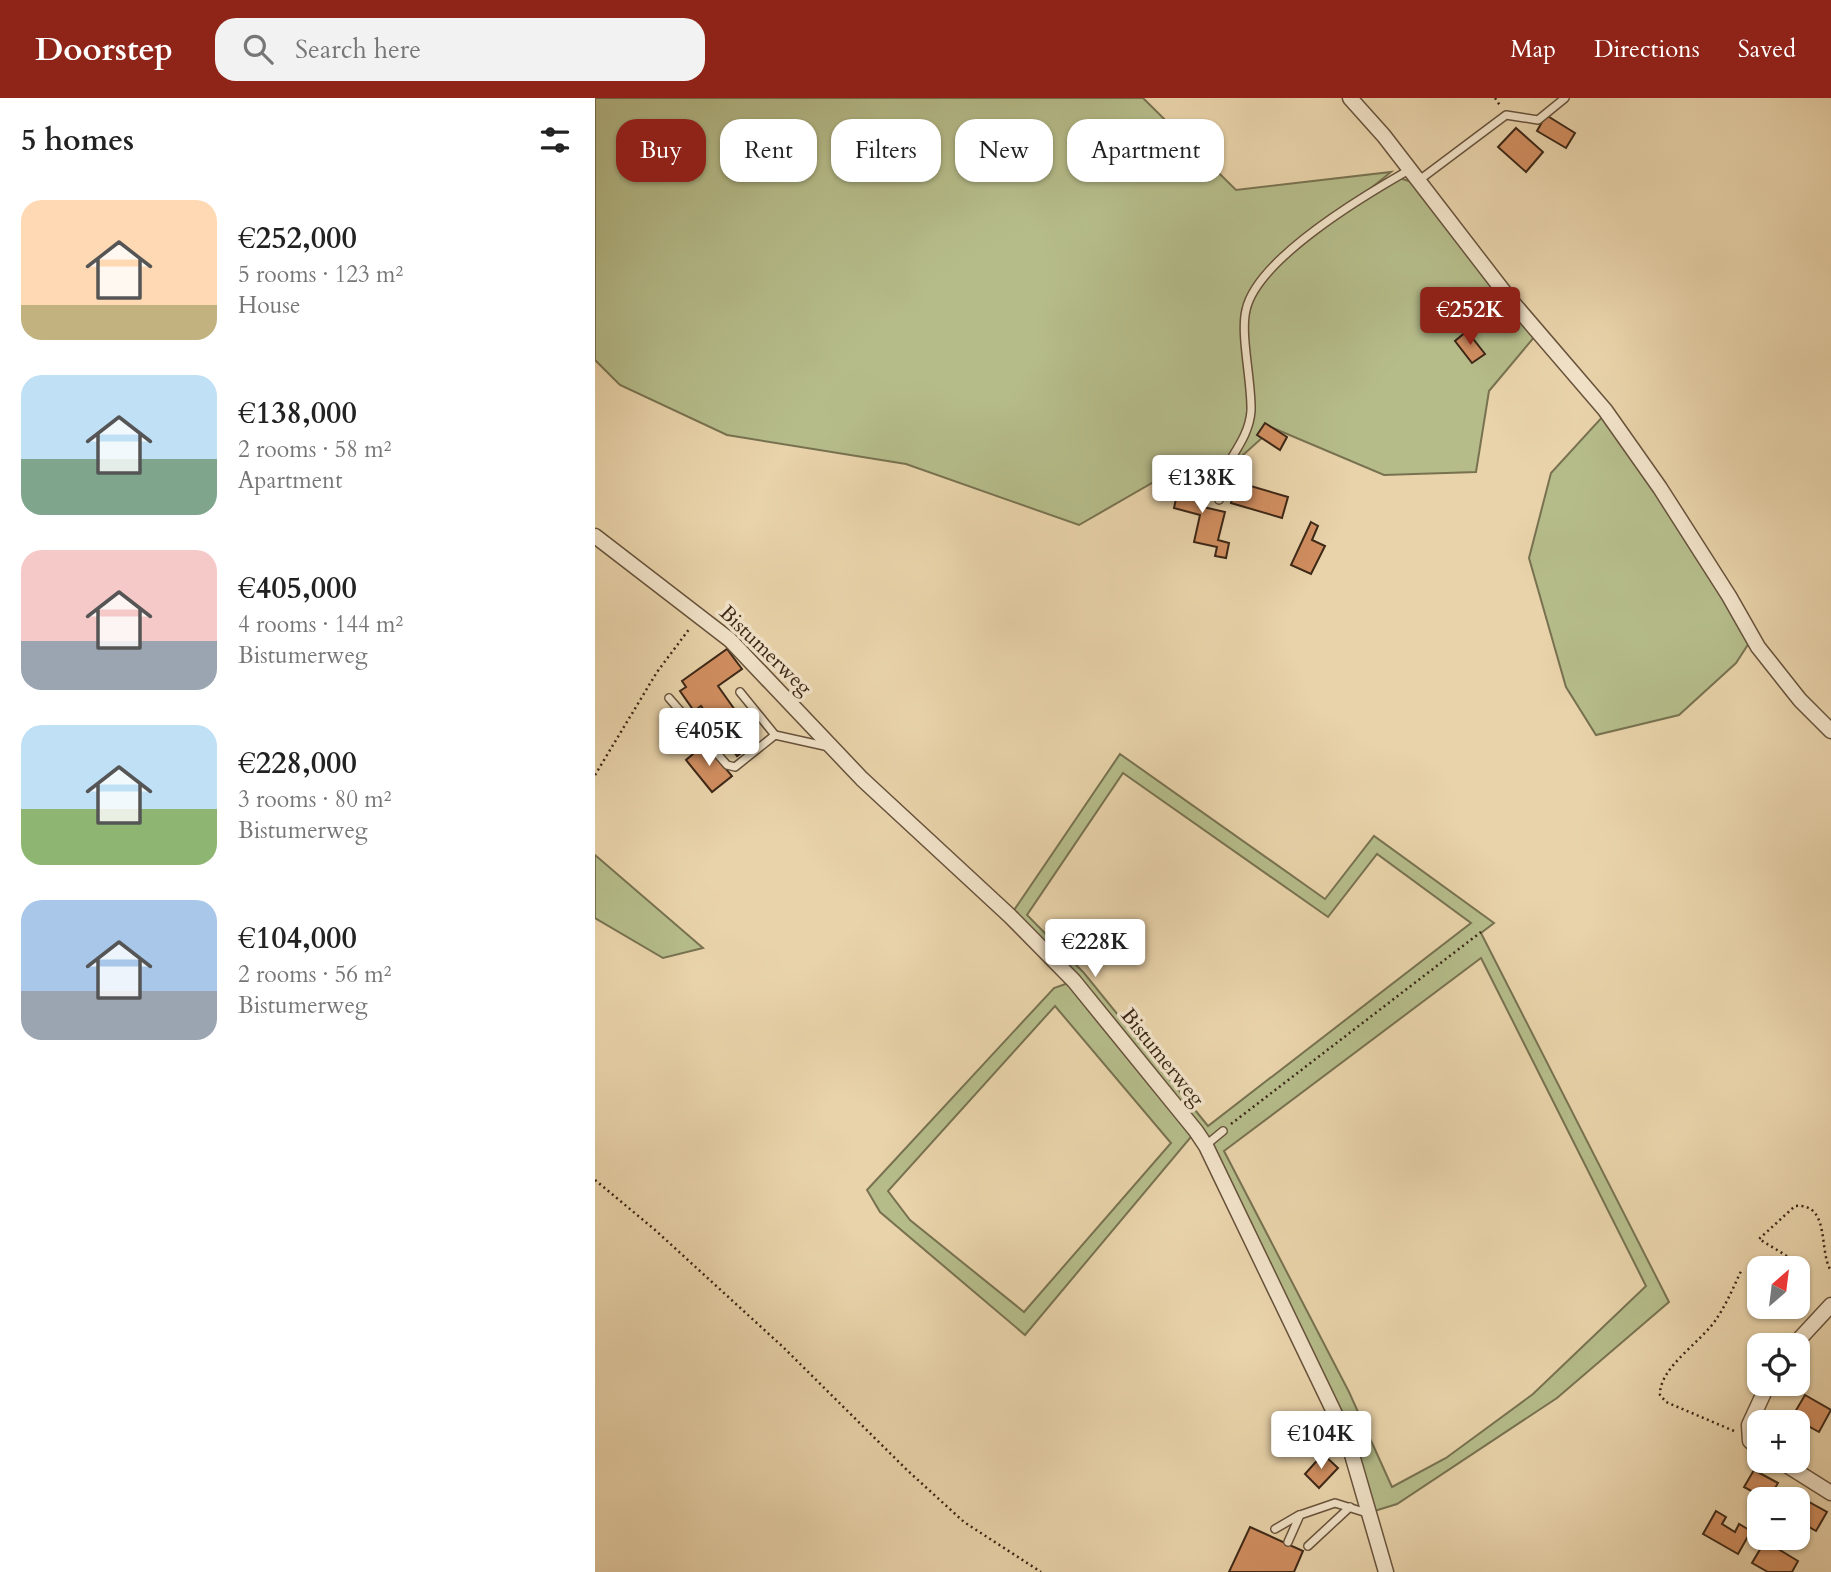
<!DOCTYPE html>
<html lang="en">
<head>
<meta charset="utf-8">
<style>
  body { margin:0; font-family:Cardo,serif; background:#f2f2f2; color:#222; height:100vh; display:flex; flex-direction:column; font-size:26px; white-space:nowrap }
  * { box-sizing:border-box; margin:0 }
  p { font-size:23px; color:#767676 }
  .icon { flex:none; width:38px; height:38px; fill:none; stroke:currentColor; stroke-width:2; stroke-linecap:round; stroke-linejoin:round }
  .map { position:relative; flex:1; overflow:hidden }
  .details { display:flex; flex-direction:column; background:#fff; width:595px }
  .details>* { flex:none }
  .hud { position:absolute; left:21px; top:21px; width:665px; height:63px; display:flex; gap:14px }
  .needle { width:46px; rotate:28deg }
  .controls { position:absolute; left:1152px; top:1158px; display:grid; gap:14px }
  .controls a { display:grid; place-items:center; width:63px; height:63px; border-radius:14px; background:#fff; box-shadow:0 2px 5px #0004; font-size:35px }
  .price { position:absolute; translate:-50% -60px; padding:0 16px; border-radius:7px; background:#fff; color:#222; font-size:23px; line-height:46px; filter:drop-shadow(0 2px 4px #0008) }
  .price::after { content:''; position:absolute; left:50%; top:42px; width:21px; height:16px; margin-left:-10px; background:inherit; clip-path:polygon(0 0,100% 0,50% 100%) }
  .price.active { background:#8f2418; color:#fff }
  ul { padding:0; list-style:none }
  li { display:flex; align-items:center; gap:21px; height:175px; padding:0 21px }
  li span { display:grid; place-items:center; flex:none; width:196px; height:140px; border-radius:21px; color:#555 }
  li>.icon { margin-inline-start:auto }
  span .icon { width:84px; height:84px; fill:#fffc; stroke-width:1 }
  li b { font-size:30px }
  h2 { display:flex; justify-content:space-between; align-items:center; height:84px; padding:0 21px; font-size:30px }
  .pill { padding:0 24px; border-radius:21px; background:#fff; box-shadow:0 2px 5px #0004; font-size:24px; line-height:63px }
  .pill.active { background:#8f2418; color:#fff }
  header { display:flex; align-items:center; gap:42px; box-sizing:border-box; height:98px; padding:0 35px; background:#8f2418; color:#fff }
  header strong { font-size:33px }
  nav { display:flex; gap:38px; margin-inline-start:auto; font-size:24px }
  .search { width:490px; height:63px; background:#f2f2f2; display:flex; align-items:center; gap:18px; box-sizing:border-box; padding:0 24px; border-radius:21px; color:#767676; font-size:26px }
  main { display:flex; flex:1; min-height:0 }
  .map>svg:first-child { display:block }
  .green { fill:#b5bc8a; stroke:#787250; stroke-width:2; fill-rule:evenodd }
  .building { fill:#d18e60; stroke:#3c2716; stroke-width:2 }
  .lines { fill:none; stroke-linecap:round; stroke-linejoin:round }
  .service-casing { stroke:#67523b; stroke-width:10 }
  .minor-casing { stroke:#67523b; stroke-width:17 }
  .path { stroke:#3c2716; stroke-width:2.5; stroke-dasharray:2 3.5; stroke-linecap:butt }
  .service { stroke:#f1e2c8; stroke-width:7 }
  .minor { stroke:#f1e2c8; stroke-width:14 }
  .labels { text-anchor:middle; stroke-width:7; stroke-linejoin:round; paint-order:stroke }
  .street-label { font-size:21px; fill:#3c2716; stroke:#f1e2c8 }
</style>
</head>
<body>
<header>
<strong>Doorstep</strong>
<div class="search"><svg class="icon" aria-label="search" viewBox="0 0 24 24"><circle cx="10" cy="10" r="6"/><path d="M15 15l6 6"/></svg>Search here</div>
<nav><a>Map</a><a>Directions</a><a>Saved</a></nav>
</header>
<main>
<section class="details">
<h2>5 homes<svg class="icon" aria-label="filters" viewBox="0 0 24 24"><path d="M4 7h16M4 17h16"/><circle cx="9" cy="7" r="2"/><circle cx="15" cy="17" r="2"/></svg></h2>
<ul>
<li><span style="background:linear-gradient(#ffd9b3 75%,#c2b280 0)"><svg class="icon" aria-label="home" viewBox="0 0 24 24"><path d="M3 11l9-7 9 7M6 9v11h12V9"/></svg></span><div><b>€252,000</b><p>5 rooms · 123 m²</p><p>House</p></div></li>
<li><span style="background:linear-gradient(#bfe0f5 60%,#7fa58c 0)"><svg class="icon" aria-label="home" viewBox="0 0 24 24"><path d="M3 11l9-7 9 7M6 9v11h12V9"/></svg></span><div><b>€138,000</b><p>2 rooms · 58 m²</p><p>Apartment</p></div></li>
<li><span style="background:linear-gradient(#f6c9c9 65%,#9aa5b1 0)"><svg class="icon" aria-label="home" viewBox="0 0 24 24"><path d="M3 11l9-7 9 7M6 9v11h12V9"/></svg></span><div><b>€405,000</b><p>4 rooms · 144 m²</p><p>Bistumerweg</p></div></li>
<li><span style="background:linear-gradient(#bfe0f5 60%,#8fb573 0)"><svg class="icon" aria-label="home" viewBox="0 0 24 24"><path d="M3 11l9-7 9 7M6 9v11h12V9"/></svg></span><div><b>€228,000</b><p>3 rooms · 80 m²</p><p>Bistumerweg</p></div></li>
<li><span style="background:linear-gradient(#a9c7e8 65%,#9aa5b1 0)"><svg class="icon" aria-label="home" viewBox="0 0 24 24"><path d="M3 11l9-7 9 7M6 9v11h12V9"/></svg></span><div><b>€104,000</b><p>2 rooms · 56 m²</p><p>Bistumerweg</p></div></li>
</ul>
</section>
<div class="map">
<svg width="1236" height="1474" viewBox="0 0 1236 1474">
  <rect width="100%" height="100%" fill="#e9d3aa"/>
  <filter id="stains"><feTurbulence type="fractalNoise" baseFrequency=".00286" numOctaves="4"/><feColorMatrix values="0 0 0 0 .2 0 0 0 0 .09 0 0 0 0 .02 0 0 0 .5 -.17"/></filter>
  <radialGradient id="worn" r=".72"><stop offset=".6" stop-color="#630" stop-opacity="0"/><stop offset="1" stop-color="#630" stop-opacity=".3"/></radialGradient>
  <g class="green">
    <path d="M0,0H548L641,92L796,74L765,99L805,80L822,86L941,237L894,293L881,374L789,377L678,330L637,367L602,359L484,427L311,366L132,337L25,287L0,262Z"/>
    <path d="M1009,317L1104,459L1154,545L1141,565L1084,617L1001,637L971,589L934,460L956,375Z"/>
    <path d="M525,656L730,801L779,738L899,825L886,835L1074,1204L962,1300L802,1406L773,1415L753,1343L600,1034L430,1237L285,1114L272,1092L459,890L479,883L415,818ZM528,675L733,819L782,756L876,825L613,1028L489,875L432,817ZM886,860L1051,1188L938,1296L851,1360L797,1389L754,1294L629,1053ZM460,908L576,1045L429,1214L315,1122L293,1093Z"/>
    <path d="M0,757L108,850L68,860L0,820Z"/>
  </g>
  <g class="building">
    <path d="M951,17L980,35L971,50L942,33Z"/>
    <path d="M921,30L948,54L931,74L903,49Z"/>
    <path d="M872,233L890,256L877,265L860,243Z"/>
    <path d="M670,325L692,339L685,352L662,337Z"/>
    <path d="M586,378L610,384L604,408L630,414L623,442L634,445L631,460L620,458L622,449L599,444L605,417L579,410Z"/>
    <path d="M642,384L693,399L687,420L636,405Z"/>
    <path d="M716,424L723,428L717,442L730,448L716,476L696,467Z"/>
    <path d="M132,551L147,571L123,588L162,643L142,658L106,608L99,613L85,593L91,589L87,583Z"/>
    <path d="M79,613L97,635L89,642L71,620Z"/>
    <path d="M110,646L137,678L117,694L91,662Z"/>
    <path d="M1210,1297L1236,1312L1224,1334L1197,1319Z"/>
    <path d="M728,1356L743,1370L724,1390L710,1376Z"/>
    <path d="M1159,1372L1183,1385L1173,1402L1149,1389Z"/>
    <path d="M1205,1399L1232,1414L1221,1433L1202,1422V1404Z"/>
    <path d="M1121,1413L1131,1419L1127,1426L1140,1434L1144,1426L1156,1433L1143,1456L1108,1436Z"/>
    <path d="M655,1429L708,1453L699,1474H634Z"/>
    <path d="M1170,1443L1203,1463L1197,1474H1173L1157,1465Z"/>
  </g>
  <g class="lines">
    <g class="service-casing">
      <g id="service">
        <path d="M823,83L911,17L943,22L970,0"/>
        <path d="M624,402C624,396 623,387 625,381C635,358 654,340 656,313C657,284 645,237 651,212C662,161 770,97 814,72"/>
        <path d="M145,594L180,637L234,649"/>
        <path d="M74,600L132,667L140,669L180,637"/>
        <path d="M611,1047L628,1033"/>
        <path d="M680,1431L704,1417"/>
        <path d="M693,1444L705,1417L740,1405L772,1415"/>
        <path d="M713,1448L755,1409"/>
      </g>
    </g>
    <g class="minor-casing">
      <g id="minor">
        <path d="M755,0L789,38L913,199L1010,312L1065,390L1134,498L1163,549L1205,602L1236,633"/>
        <path d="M0,438L135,542L267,681L415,818L479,883L601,1033L611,1048L753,1343L791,1474"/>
        <path d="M1198,1248L1236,1207"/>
        <path d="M1164,1350L1155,1343L1154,1327L1173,1286"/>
        <path d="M1185,1363L1236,1395"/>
      </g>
    </g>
    <g class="path">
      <path d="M900,0L906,9"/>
      <path d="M880,231L903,208"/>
      <path d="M0,677L62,574L95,530"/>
      <path d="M636,1026L886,834"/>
      <path d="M0,1082L59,1131L188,1249L312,1372L369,1424L446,1474"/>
      <path d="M1192,1158L1164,1141L1200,1108C1236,1105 1223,1152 1236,1173"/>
      <path d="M1139,1333L1071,1304L1065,1297C1064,1269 1108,1243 1122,1220C1132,1205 1139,1188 1147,1171"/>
    </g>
    <use href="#service" class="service"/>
    <use href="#minor" class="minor"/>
  </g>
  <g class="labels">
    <g class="street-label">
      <text transform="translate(171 552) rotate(44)" y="7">Bistumerweg</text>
      <text transform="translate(568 959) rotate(51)" y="7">Bistumerweg</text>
    </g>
  </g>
  <rect width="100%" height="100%" filter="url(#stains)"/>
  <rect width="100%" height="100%" fill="url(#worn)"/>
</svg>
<div class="controls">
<a><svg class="needle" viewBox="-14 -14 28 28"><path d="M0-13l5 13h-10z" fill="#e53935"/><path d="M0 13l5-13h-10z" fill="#767676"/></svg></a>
<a><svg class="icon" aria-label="locate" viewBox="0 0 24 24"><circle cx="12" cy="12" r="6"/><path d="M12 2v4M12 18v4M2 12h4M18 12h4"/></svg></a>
<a>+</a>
<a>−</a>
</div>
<b class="price active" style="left:875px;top:249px">€252K</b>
<b class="price" style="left:607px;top:417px">€138K</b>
<b class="price" style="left:114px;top:670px">€405K</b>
<b class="price" style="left:500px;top:881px">€228K</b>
<b class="price" style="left:726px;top:1373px">€104K</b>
<div class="hud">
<a class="pill active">Buy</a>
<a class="pill">Rent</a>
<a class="pill">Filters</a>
<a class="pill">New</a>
<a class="pill">Apartment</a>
</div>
</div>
</main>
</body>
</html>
